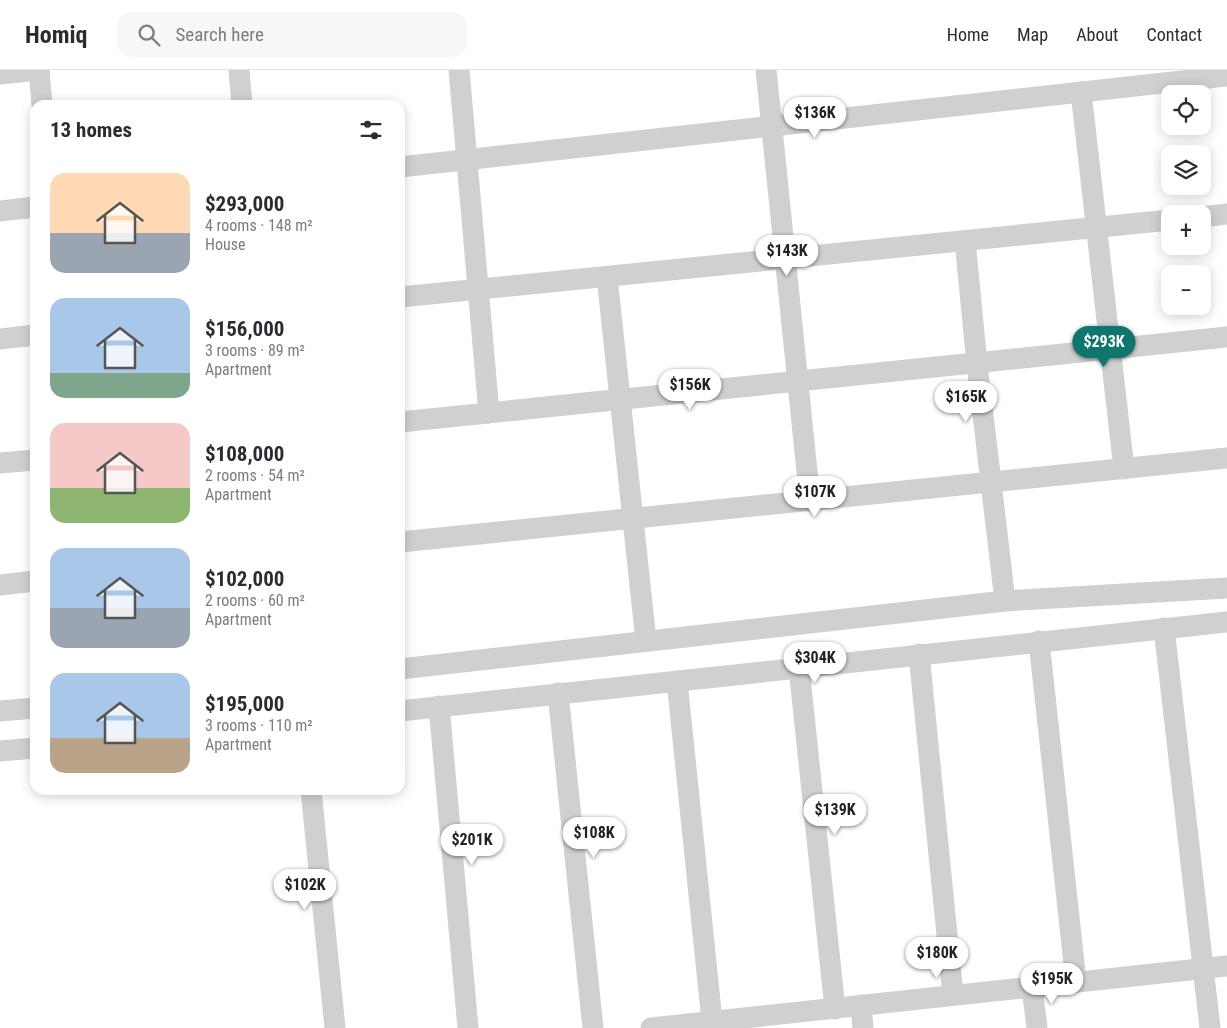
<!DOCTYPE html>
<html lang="en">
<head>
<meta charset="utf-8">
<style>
  body { margin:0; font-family:"Roboto Condensed",sans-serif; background:#f7f7f7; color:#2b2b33; height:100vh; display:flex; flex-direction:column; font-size:19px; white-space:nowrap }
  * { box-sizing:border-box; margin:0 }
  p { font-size:16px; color:#7c7c81 }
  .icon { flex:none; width:28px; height:28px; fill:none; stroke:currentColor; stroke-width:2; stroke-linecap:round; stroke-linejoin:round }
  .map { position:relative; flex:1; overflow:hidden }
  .details { position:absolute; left:30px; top:30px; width:375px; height:695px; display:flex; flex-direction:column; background:#fff; border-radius:15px; box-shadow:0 2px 12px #0003 }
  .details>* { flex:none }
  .buttons { position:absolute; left:1161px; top:15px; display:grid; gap:10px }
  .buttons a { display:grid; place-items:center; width:50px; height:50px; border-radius:10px; background:#fff; box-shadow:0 2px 12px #0003; font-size:25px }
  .price { position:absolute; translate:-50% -42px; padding:0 11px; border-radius:18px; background:#fff; color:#222; font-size:16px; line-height:32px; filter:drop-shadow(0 1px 2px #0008) }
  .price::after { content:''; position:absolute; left:50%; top:30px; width:15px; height:11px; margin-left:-8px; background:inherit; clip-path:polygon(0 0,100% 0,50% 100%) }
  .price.current { background:#0f766e; color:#fff }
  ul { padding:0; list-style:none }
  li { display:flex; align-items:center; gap:15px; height:125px; padding:0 20px }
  li span { display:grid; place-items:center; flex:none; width:140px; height:100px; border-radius:15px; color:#555 }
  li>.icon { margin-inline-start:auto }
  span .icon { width:60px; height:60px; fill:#fffc; stroke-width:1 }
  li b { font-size:21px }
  h2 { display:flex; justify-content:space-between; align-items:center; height:60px; padding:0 20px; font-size:21px }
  header { display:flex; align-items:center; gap:30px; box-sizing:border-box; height:70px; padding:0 25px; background:#fff; border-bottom:1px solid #e1e1e2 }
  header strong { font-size:24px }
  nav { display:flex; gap:28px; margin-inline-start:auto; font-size:18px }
  .search { width:350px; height:45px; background:#f7f7f7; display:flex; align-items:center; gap:12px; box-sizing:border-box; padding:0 18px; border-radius:15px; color:#7c7c81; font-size:19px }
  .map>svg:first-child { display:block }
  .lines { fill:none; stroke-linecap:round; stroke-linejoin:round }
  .minor { stroke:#d0d0d0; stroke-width:21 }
</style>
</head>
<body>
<header>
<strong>Homiq</strong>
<div class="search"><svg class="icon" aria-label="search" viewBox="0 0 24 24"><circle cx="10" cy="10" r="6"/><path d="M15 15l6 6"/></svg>Search here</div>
<nav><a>Home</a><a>Map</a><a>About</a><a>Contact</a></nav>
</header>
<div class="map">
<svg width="1227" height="958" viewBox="0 0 1227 958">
  <rect width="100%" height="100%" fill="#fff"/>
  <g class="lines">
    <g class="minor">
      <path d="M39,0L42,35"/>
      <path d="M239,0L242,35"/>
      <path d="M459,0L489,343"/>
      <path d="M766,0L810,431"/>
      <path d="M0,4L39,0"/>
      <path d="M1081,22L1124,399"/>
      <path d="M400,97L1227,6"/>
      <path d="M0,141L35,137"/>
      <path d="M1202,147L1227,144"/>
      <path d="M965,171L977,294L1005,531"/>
      <path d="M607,207L646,571"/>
      <path d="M400,227L1170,150"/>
      <path d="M0,269L35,265"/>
      <path d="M400,352L1227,267"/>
      <path d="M0,393L35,390"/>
      <path d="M400,472L1227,388"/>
      <path d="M0,515L35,511"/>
      <path d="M1164,558L1210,958"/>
      <path d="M1039,571L1076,912"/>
      <path d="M919,584L953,925"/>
      <path d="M799,598L835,939"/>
      <path d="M400,599L1005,531L1227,518"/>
      <path d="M677,611L712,951"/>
      <path d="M558,623L593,958"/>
      <path d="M439,636L468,958"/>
      <path d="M0,641L35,638"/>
      <path d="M400,641L1227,552"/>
      <path d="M0,681L35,678"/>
      <path d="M311,720L335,958"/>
      <path d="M1032,917L1037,958"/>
      <path d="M861,935L863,958"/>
      <path d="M651,958L1227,896"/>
    </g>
  </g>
</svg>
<div class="buttons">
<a><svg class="icon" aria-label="locate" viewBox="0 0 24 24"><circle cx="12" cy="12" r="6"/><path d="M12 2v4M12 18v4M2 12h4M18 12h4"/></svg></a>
<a><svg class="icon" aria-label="layers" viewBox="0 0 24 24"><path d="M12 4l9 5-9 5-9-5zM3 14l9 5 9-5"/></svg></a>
<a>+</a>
<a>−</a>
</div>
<b class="price" style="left:815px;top:69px">$136K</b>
<b class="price" style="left:787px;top:207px">$143K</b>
<b class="price current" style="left:1104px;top:298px">$293K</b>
<b class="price" style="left:690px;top:341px">$156K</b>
<b class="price" style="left:966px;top:353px">$165K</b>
<b class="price" style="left:815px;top:448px">$107K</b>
<b class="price" style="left:815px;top:614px">$304K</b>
<b class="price" style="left:835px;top:766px">$139K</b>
<b class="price" style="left:594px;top:789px">$108K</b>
<b class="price" style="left:472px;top:796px">$201K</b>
<b class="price" style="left:305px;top:841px">$102K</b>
<b class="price" style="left:937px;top:909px">$180K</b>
<b class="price" style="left:1052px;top:935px">$195K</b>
<section class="details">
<h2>13 homes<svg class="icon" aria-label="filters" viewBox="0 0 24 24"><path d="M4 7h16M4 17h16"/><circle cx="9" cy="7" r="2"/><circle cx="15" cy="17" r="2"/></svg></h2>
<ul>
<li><span style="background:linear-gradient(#ffd9b3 60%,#9aa5b1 0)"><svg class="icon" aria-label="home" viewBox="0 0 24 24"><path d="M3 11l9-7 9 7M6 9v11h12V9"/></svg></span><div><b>$293,000</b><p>4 rooms · 148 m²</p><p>House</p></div></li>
<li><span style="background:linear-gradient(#a9c7e8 75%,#7fa58c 0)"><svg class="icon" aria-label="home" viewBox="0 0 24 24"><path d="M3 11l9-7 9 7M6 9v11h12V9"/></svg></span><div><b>$156,000</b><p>3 rooms · 89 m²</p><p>Apartment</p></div></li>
<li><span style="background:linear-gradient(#f6c9c9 65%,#8fb573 0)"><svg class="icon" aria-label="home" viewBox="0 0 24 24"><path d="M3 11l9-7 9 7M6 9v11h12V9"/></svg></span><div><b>$108,000</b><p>2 rooms · 54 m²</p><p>Apartment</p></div></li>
<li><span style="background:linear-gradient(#a9c7e8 60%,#9aa5b1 0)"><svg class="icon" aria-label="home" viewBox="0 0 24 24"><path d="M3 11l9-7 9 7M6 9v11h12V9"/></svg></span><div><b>$102,000</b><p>2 rooms · 60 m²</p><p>Apartment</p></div></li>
<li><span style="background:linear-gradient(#a9c7e8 65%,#b9a48a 0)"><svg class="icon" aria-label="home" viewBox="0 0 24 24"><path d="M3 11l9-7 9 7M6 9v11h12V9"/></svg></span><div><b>$195,000</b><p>3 rooms · 110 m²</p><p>Apartment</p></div></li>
</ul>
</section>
</div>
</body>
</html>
